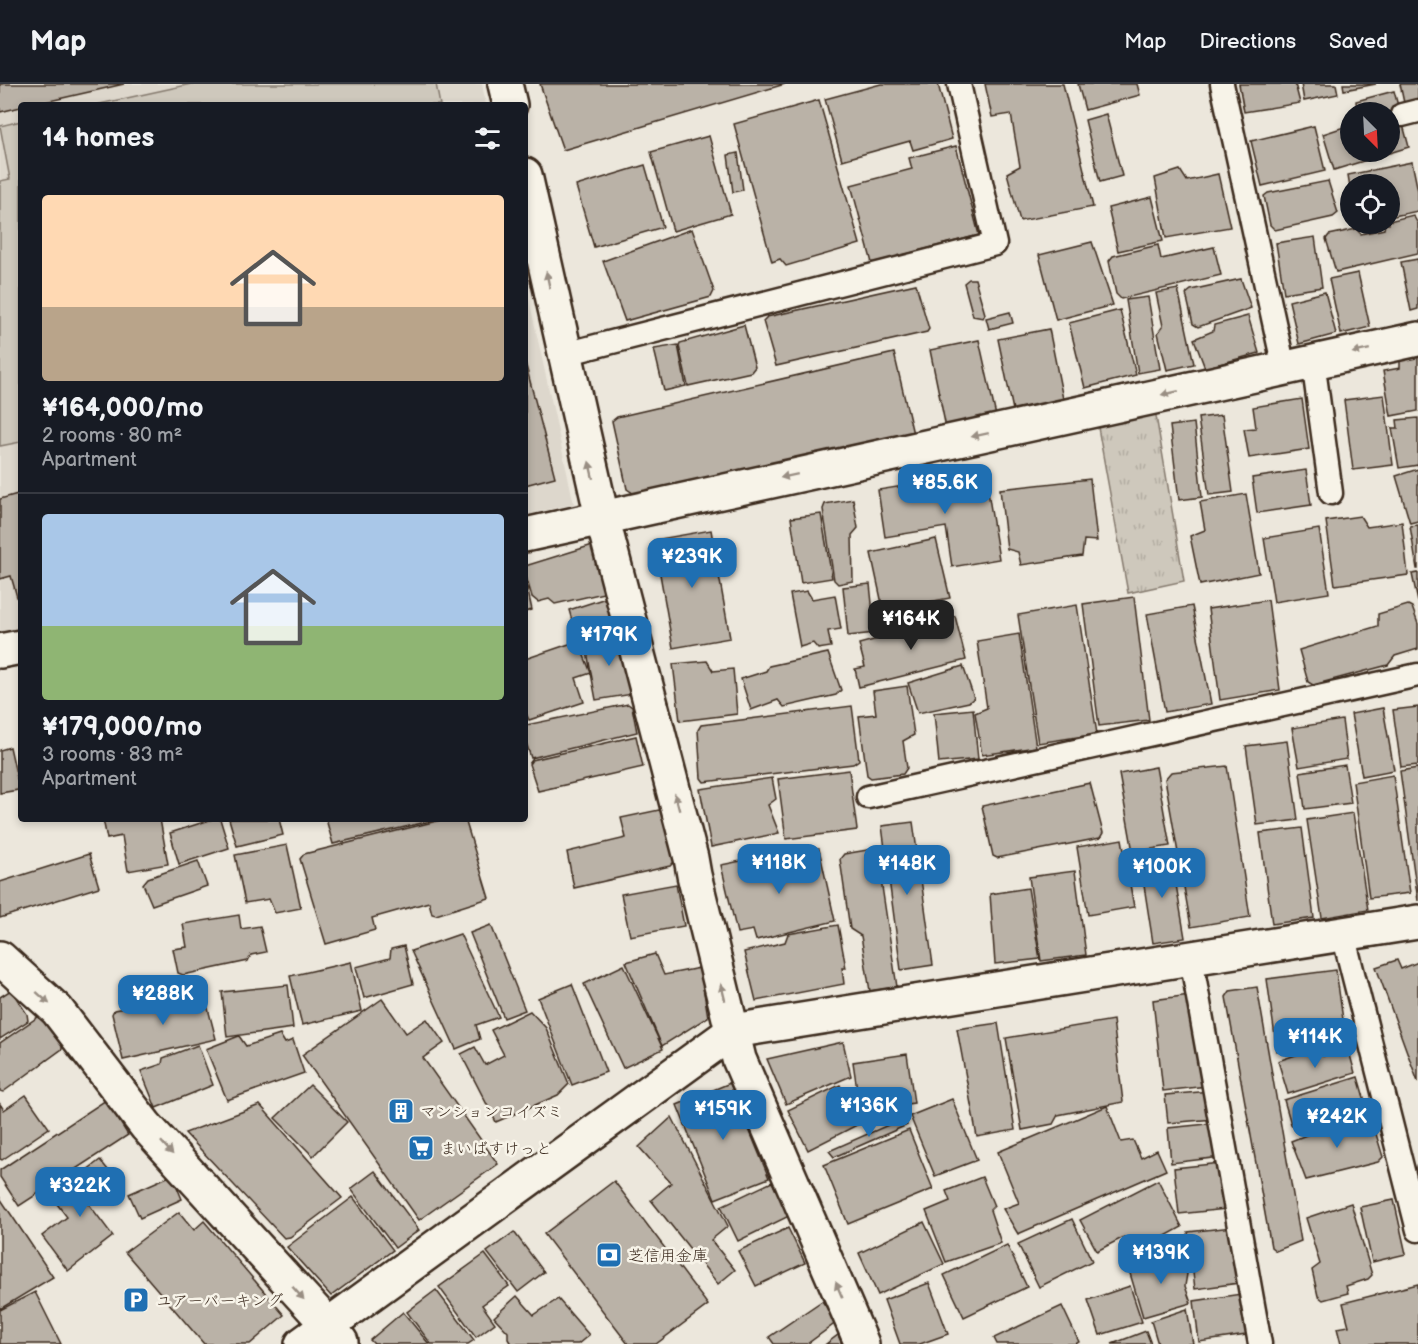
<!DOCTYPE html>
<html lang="en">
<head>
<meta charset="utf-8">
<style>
  body { margin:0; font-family:"Balsamiq Sans","Klee One",sans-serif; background:#20242c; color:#f1f3f6; height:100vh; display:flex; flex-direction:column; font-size:22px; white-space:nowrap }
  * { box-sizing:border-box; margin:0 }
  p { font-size:20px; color:#9ea1a6 }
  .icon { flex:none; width:33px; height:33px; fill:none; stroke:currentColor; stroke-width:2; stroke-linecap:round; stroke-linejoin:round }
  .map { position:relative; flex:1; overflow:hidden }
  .sheet { position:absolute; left:18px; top:18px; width:510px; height:720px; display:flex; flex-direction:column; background:#171b24; border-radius:6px; box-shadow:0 3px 9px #0003 }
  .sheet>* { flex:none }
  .needle { width:39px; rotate:156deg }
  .tools { position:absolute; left:1340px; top:18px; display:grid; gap:12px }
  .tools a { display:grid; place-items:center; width:60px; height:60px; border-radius:50%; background:#171b24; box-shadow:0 3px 9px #0003; font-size:30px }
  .price { position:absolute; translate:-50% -51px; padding:0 14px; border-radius:12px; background:#1f6fb2; color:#fff; font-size:20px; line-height:39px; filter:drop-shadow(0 2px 3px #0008) }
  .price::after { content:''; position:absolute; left:50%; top:36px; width:18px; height:14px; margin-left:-9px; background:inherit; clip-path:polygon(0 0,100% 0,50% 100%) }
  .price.current { background:#222; color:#fff }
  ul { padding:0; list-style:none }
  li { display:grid; align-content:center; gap:12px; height:318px; padding:0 24px }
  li+li { border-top:2px solid #363941 }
  li span { display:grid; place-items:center; height:186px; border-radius:6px; color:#555 }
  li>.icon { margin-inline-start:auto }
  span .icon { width:108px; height:108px; fill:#fffc; stroke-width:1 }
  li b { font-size:26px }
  h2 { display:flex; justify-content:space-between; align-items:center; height:72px; padding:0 24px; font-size:26px }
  header { display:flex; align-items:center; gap:36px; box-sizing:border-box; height:84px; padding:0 30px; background:#171b24; border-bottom:2px solid #363941 }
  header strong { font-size:28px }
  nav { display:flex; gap:33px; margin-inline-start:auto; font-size:21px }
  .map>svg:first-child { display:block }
  .built { fill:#ddd7cc }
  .grass { fill:#cec8bc; stroke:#84796d; stroke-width:1.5 }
  .park { fill:url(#park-tufts); stroke:#84796d; stroke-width:1.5 }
  .building { fill:#bab2a7; stroke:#3b2a1e; stroke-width:1.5 }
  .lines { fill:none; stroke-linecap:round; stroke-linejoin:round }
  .lane-casing { stroke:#3b2a1e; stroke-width:27 }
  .street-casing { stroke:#3b2a1e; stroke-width:38 }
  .lane { stroke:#f7f3e8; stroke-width:22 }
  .street { stroke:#f7f3e8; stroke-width:33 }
  .oneway { fill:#998e83 }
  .labels { text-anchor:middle; stroke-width:5; stroke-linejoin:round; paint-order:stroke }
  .poi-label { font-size:16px; fill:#3b2a1e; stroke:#f7f3e8; text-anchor:start }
</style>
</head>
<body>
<header>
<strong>Map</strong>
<nav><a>Map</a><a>Directions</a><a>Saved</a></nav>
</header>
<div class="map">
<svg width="1418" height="1260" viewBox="0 0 1418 1260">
  <defs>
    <pattern id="park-tufts" width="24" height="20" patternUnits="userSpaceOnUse" patternTransform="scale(1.5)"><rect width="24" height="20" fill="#cec8bc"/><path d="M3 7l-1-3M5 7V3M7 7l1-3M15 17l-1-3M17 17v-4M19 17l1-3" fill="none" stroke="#b2aca1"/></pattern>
  </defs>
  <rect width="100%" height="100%" fill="#ece7dc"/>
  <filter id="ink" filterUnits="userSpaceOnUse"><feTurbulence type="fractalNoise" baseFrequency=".0167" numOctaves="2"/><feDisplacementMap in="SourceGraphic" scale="12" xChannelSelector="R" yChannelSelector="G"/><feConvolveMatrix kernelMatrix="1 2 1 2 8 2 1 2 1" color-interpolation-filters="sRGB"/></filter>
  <g filter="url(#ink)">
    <g class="built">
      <path d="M0,0H482L486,21H21V545L0,550Z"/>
      <path d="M525,197L574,420L525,431Z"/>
    </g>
    <g class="grass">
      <path d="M191,0H436L440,21H95Z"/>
      <path d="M21,37V358L0,362V97L10,95L0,42Z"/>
    </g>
    <path class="park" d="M1155,326L1184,497L1128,509L1097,338Z"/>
    <g class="building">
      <path d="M0,0H124L32,21H21V23L0,28Z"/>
      <path d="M540,0H785L563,66Z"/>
      <path d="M881,0H938L952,55L913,66L910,57L842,76L825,15Z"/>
      <path d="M985,0H1063L1093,123L1020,137L1007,89L1020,82L1011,30L992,33Z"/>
      <path d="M1078,0H1137L1140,11L1085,26Z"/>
      <path d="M1239,0H1295L1300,19L1244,28Z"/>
      <path d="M1301,0H1336L1338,10L1304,17Z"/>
      <path d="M1343,0H1376L1344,6Z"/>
      <path d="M1400,0H1418V16L1404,19Z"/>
      <path d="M1394,7L1409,63L1334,86L1323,50L1350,41V68H1389V28H1357L1356,17Z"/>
      <path d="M819,16L860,160L786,182L780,175L772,178L734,40Z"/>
      <path d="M1106,30L1122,92L1100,98L1085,36Z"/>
      <path d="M1314,42L1325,87L1262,102L1251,57Z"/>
      <path d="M709,52L731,130L673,147L651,68Z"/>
      <path d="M956,62L979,151L872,179L851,101L912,85L909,74Z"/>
      <path d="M738,69L743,106L733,108L728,71Z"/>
      <path d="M1412,78L1418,107V127L1389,133V100H1350V103L1348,91Z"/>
      <path d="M645,81L663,143L594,163L576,102Z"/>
      <path d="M1180,86L1187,97L1218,90L1230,143L1166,154L1155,94Z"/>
      <path d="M1328,97L1338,129L1333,133L1275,146L1270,141L1264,112L1268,109Z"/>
      <path d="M1152,113L1163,157L1118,167L1108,124Z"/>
      <path d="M1413,131L1418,140V169L1336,188L1326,155L1329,151L1356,145L1361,150L1384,145L1385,140H1389V137Z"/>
      <path d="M692,145L714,207L711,213L625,237L603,177Z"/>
      <path d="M1315,153L1322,203L1284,209L1276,159Z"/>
      <path d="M1092,158L1113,221L1056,236L1039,171Z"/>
      <path d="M1158,161L1161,175L1214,163L1221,191L1121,215L1116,210L1109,177L1113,172Z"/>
      <path d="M1418,175V225L1411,227L1401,178Z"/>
      <path d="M1358,189L1370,243L1341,250L1329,195Z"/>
      <path d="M969,195H975L985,230L983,234L973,232L964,199Z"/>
      <path d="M1241,195L1251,224L1198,243L1193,240L1186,210L1191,206Z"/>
      <path d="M916,200L929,245L927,248L776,282L763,237L767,233Z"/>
      <path d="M1178,205L1194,280L1167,286L1158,249L1163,242L1156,209Z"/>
      <path d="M1325,208L1336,250L1299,260L1289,217Z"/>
      <path d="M1148,213L1160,285L1138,289L1126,216Z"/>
      <path d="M1120,226L1136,291L1085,304L1069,239Z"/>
      <path d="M1010,228L1013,239L989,245L986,234Z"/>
      <path d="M1248,232L1259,269L1205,284L1194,255L1213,247L1214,241Z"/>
      <path d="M744,241L755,283L751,288L688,302L679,262L680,259Z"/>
      <path d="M1049,245L1063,315L1013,326L998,255Z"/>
      <path d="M979,256L996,332L946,344L930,266Z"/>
      <path d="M678,261L686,302L664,307L654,265Z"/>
      <path d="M894,269L913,350L639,413L627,405L612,337L617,333Z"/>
      <path d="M1418,272V327L1391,332L1383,287L1400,284V276Z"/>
      <path d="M525,278L555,393L525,401Z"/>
      <path d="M1384,311L1393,381L1353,386L1344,316Z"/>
      <path d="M1302,315L1309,365L1249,374L1244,345L1256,344L1253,323Z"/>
      <path d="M1222,331L1233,408L1209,411L1198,334Z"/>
      <path d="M1418,334V381L1399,384L1392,344H1398L1397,336Z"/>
      <path d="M1194,339L1202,413L1179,416L1170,342Z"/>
      <path d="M1418,385V437L1410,439L1396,392Z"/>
      <path d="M1306,386L1311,421L1257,429L1252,394Z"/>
      <path d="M985,389L999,475L952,483L946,443L885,453L878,406Z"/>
      <path d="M1090,395L1097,457L1084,456L1082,472L1021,481L1018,468L1007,465L1000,405Z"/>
      <path d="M21,409V527L11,492L0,495V415Z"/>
      <path d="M1246,410L1259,489L1200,501L1190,452L1205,446L1200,418Z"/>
      <path d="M853,415L858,444L852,451L853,497L838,500L834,496L823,425L825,420Z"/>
      <path d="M821,430L832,494L801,499L791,434Z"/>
      <path d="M1360,432L1367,443L1402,438L1408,491L1335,501L1326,437Z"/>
      <path d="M1418,441V485H1417L1410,442Z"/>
      <path d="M1319,445L1329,509L1274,518L1264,454Z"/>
      <path d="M711,446L730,554L673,564L654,456Z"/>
      <path d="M936,455L950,514L924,519L923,529L896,533L894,523L886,524L882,520L871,469Z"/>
      <path d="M596,460L608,508L555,520L549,515L538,518L532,513L525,489V482Z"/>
      <path d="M1418,489V518L1412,490Z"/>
      <path d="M525,494L532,526L525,528Z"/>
      <path d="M870,500L875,549L848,552L843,503Z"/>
      <path d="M807,507L812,515L835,511L841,545L828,547L831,563L818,565L813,559L800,563L790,510Z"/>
      <path d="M609,513L617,538L613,542L576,550L569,526Z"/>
      <path d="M1134,513L1149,636L1099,642L1083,520Z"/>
      <path d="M1268,516L1280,606L1220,616L1208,525Z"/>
      <path d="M1077,521L1097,650L1038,659L1018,531Z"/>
      <path d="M1408,521L1412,523L1418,540V565L1395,572L1388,581L1313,601L1308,598L1299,566L1378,542V530Z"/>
      <path d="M1192,522L1211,620L1165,628L1147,530Z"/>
      <path d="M955,532L966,576L859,603L855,585L865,583L859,560L896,550L898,543Z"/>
      <path d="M621,550L633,610L596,616L585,557Z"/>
      <path d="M1019,550L1036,663L982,671L975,629L987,624L977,557Z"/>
      <path d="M578,557L591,589L576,594L584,618L529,636L525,627V575Z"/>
      <path d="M828,569L841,606L836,611L784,623L778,616L751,626L741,595L766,587L769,582Z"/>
      <path d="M707,577L713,587L733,585L737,630L680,637L673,580Z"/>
      <path d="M963,582L974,614L969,618L918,629L908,599Z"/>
      <path d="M907,602L914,651L903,657L907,684L903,690L871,694L867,691L859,632L876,630L873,607Z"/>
      <path d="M628,620L632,623L637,648L531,674L525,655L526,641Z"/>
      <path d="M852,622L859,676L853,680L704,698L701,694L698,646L701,641Z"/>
      <path d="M1418,623V681L1401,683L1393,626Z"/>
      <path d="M1383,624L1394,686L1362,692L1351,630Z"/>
      <path d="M973,625L978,675L939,679L934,629Z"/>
      <path d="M1342,636L1347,675L1299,683L1292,644Z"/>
      <path d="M636,652L643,683L538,707L529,680L532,676Z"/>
      <path d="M1287,657L1298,736L1257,741L1246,662Z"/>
      <path d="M10,663L19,703L18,706L0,709V666Z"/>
      <path d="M1345,681L1351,719L1305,725L1300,688Z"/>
      <path d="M1227,682L1250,833L1191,843L1165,695L1171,688Z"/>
      <path d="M1156,683L1170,762L1133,768L1119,690Z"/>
      <path d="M1418,684V817L1400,687Z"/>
      <path d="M849,686L857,746L786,755L778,695Z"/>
      <path d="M1393,691L1410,809L1369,814L1353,698Z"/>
      <path d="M772,694L776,715L768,721L779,749L711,763L700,705Z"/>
      <path d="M1090,699L1103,749L1100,754L997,774L993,772L982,722Z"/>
      <path d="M659,726L663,728L675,777L670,782L574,804L567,768L626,754L621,734Z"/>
      <path d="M1353,729L1368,826L1322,834L1307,736Z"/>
      <path d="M103,735H160L168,780L128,787L122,752L107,755Z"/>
      <path d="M213,735H220L229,764L179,780L170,749Z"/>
      <path d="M229,735H279L283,751L237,762Z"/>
      <path d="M326,735H439L333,760Z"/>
      <path d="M445,735H465L489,814L436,831L432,830L429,818L372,834L375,846L326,860L300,775L304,770Z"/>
      <path d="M913,738L933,881L901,886L882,742Z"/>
      <path d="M1302,744L1314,834L1272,840L1260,749Z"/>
      <path d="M1122,755L1134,823L1088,831L1077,763Z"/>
      <path d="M287,761L301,824L275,829L269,815L245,819L235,771Z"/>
      <path d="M819,765L835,837L756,856L753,846L737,849L721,781L761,773L765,791L783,788L780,773Z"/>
      <path d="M873,765L877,769L897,903L870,907L861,852L850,845L840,775L844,770Z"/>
      <path d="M89,770L99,803L0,834V798Z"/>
      <path d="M1171,771L1185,854L1153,859L1140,776Z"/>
      <path d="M198,777L207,802L152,821L143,800L148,794Z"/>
      <path d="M1075,787L1086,871L1041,877L1029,793Z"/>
      <path d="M676,800L684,842L630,852L621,810Z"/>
      <path d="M1028,804L1040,875L995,880L990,810Z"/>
      <path d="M239,831L241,845L260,842L266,868L251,871L248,877L183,891L178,889L173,865L187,863L183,840Z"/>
      <path d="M491,841L525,926L504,934L470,849Z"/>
      <path d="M838,841L846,884H842L844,900L756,917L744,868L785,858L788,850Z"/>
      <path d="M460,850L499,933L476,941L480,955L456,965L411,867Z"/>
      <path d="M404,862L413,900L364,914L356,883L390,874L391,865Z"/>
      <path d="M655,870L664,891L700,884L708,933L662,962L626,878Z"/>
      <path d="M1397,876L1401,885L1418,878V998L1376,883Z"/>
      <path d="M351,878L362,927L302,941L290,892Z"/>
      <path d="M624,881L663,965L623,984L584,900Z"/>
      <path d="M1336,886L1346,957L1277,967L1267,895Z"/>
      <path d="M572,900L606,988L572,1001L538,914Z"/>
      <path d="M288,901L293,944L227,953L222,908Z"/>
      <path d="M1257,903L1301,1157L1276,1167L1271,1163L1226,913L1230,907Z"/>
      <path d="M11,906L27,930L28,937L0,955V913Z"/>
      <path d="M204,909L216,955L123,976L112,930L114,926Z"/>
      <path d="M1197,910L1207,1002L1163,1007L1153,916Z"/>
      <path d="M382,915L406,949L427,935L444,959L423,974L498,1080L419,1136L302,971Z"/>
      <path d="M530,927L546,944L569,1000L558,1011L496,1038L461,970L475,963L485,981L504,971L491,946Z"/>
      <path d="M44,932L62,958V965L3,1008L0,1007V959L38,933Z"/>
      <path d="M1113,936L1123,1018L1058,1031L1053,1040L1022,1046L1006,954Z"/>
      <path d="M998,939L1015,1046L977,1053L957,945Z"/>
      <path d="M280,951L285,959L293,956L304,989L227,1016L206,965L239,952L246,962Z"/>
      <path d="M843,958L851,992L786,1020L767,975Z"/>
      <path d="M198,961L213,1001L156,1024L141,987L162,980L163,974Z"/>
      <path d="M1316,964L1321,966L1323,972L1348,964L1355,989L1288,1010L1278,977Z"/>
      <path d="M907,970L914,1019L860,1026L853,978Z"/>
      <path d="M1358,993L1367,1024L1296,1045L1291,1040L1284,1016Z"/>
      <path d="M730,999L769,1094L715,1115L677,1021Z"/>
      <path d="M310,1001L347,1038L313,1072L275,1034Z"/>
      <path d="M840,1001L859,1040L808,1066L788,1026Z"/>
      <path d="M1211,1007L1214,1035L1168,1039L1165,1011Z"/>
      <path d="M26,1011L49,1044L2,1076L0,1075V1020L4,1026Z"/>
      <path d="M952,1015L977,1076L935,1092L910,1032Z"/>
      <path d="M106,1016L128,1051L19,1122L0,1093V1086Z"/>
      <path d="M260,1021L342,1114L290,1153L284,1154L185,1049Z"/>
      <path d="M1107,1022L1121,1058L1133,1056L1141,1074L1157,1066L1166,1086L1018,1150L1003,1125L1019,1119L998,1068Z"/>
      <path d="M672,1033L728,1142L711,1156L735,1186L718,1200L651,1116L671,1099L639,1063Z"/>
      <path d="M904,1034L907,1041L834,1073L829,1067Z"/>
      <path d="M1333,1036L1337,1037L1340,1047L1372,1037L1383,1073L1378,1078L1306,1096L1291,1057L1309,1050L1310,1043Z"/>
      <path d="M1217,1039L1221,1073L1171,1079L1168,1044Z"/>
      <path d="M909,1046L933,1105L848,1140L824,1081Z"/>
      <path d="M100,1076L117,1097L88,1119L113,1152L68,1187L42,1152L67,1133L54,1116L55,1111Z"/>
      <path d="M1221,1079L1226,1125L1179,1130L1174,1084Z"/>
      <path d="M375,1087L419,1146L395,1164L351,1105Z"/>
      <path d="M172,1091L182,1115L140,1134L129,1110Z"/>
      <path d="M982,1093L994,1122L990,1126L1001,1159L946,1178L926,1127L950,1117L946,1107Z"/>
      <path d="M1158,1096L1182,1143L1133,1170L1124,1153L1097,1167L1080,1136Z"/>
      <path d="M614,1097L708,1221L656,1260H628L544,1150Z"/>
      <path d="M772,1098L789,1132L738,1157L721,1122Z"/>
      <path d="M353,1113L393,1166L331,1212L287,1163Z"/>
      <path d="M0,1114L53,1193L0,1225Z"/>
      <path d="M1394,1116L1406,1170L1372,1178L1360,1123Z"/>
      <path d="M1351,1119L1372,1191L1368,1195L1346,1202L1348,1209L1323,1216L1318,1212L1312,1186L1320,1180L1306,1134Z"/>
      <path d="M179,1128L194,1146L204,1137L284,1231L250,1260H204L125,1168Z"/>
      <path d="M1072,1135L1092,1177L1039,1203L1018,1160Z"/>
      <path d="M924,1138L944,1180L878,1211L859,1169Z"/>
      <path d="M1232,1143L1239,1199L1195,1205L1188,1148Z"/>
      <path d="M788,1144L805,1179L756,1202L738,1167Z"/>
      <path d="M514,1148L544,1188L518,1208L487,1168Z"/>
      <path d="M1007,1161L1027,1203L964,1233L944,1191Z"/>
      <path d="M1178,1167L1187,1190L1185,1202L1191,1219L1143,1233L1129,1186Z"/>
      <path d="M485,1170L509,1202L482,1221L495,1239L476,1253L439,1203Z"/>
      <path d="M929,1199L948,1250L920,1260H900L884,1216Z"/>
      <path d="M1418,1200V1260H1341L1337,1244L1349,1242L1343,1219Z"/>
      <path d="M1130,1202L1142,1238L1100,1251L1088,1216Z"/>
      <path d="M436,1206L474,1256L468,1260H431L407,1228Z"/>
      <path d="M35,1208L61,1260H0V1226Z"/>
      <path d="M1241,1210L1246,1251L1199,1258L1194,1217Z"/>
      <path d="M517,1212L534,1231L558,1215L589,1251L578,1260H511L508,1255V1248L494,1233Z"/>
      <path d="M822,1217L837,1238L807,1260H774L769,1253Z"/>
      <path d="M1062,1222L1079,1258L1075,1260H997L994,1254Z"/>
      <path d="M1187,1225L1193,1260H1158L1151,1237Z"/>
      <path d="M403,1228L429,1260H374L370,1256Z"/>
      <path d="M1146,1247L1151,1260H1112Z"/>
      <path d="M838,1251L842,1260H826Z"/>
    </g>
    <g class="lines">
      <g class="lane-casing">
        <g id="lane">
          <path d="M1222,0L1284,284"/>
          <path d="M1402,31L1418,27"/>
          <path d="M565,270L995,160L959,0"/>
          <path d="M1313,277L1331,409"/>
          <path d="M868,713L1418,591"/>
          <path d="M1343,850L1418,1146"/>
          <path d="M1191,874L1260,1260"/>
        </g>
      </g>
      <g class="street-casing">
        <g id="street">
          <path d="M505,0L510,21"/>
          <path d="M525,91L602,433L691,774L694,791L739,975L862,1260"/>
          <path d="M525,451L1418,255"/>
          <path d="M0,567L21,563"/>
          <path d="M0,874L57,926L146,1042L329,1242L341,1258"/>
          <path d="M302,1260L733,947L1418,838"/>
        </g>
      </g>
      <use href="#lane" class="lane"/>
      <use href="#street" class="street"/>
    </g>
    <defs><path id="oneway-solid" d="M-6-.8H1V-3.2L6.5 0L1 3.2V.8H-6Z" transform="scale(1.5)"/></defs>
    <g class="oneway">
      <use href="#oneway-solid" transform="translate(548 196) rotate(-102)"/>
      <use href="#oneway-solid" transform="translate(1361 267) rotate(168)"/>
      <use href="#oneway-solid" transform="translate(1170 309) rotate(168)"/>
      <use href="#oneway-solid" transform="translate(980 351) rotate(168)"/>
      <use href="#oneway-solid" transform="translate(591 386) rotate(-103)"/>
      <use href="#oneway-solid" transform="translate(789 392) rotate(168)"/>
      <use href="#oneway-solid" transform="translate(677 718) rotate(-105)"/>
      <use href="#oneway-solid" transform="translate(723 908) rotate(-104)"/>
      <use href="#oneway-solid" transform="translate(43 914) rotate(42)"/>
      <use href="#oneway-solid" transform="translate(167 1064) rotate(48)"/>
      <use href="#oneway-solid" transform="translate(839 1206) rotate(-113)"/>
      <use href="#oneway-solid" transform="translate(298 1209) rotate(48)"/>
    </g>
  </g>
  <defs>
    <g id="building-square" transform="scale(1.35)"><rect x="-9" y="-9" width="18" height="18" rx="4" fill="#1f6fb2" stroke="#f7f3e8"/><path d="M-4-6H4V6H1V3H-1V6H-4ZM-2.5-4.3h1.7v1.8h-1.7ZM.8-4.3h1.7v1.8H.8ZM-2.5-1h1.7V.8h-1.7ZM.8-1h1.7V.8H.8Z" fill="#fff"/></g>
    <g id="supermarket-square" transform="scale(1.35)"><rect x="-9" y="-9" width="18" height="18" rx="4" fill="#1f6fb2" stroke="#f7f3e8"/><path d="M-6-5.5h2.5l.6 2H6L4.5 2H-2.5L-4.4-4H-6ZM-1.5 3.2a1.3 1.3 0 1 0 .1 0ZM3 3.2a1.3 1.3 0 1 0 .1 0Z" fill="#fff"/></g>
    <g id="bank-square" transform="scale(1.35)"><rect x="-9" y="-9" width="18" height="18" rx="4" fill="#1f6fb2" stroke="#f7f3e8"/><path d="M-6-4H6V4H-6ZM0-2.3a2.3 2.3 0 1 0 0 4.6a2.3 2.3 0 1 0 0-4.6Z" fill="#fff"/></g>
    <g id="parking-square" transform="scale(1.35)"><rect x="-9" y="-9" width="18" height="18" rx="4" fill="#1f6fb2" stroke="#f7f3e8"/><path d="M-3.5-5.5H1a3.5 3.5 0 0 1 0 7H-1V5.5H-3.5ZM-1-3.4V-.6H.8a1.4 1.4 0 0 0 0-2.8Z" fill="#fff"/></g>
  </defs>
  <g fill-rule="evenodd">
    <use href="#building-square" x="401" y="1027"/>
    <use href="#supermarket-square" x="421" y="1064"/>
    <use href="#bank-square" x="609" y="1171"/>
    <use href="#parking-square" x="136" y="1216"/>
  </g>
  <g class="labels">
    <g class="poi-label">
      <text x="420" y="1033">マンションコイズミ</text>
      <text x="440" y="1070">まいばすけっと</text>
      <text x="628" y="1177">芝信用金庫</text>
      <text x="156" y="1222">ユアーパーキング</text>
    </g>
  </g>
</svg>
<div class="tools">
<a><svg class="needle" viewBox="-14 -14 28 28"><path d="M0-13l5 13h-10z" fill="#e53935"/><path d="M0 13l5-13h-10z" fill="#9ea1a6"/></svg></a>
<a><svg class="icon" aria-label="locate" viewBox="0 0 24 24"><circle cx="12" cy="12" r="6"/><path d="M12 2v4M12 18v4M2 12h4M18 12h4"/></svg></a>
</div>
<b class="price" style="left:945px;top:431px">¥85.6K</b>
<b class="price" style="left:692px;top:505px">¥239K</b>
<b class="price current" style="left:911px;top:567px">¥164K</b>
<b class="price" style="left:609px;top:583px">¥179K</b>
<b class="price" style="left:779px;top:811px">¥118K</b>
<b class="price" style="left:907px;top:812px">¥148K</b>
<b class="price" style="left:1162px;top:815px">¥100K</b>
<b class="price" style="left:163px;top:942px">¥288K</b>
<b class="price" style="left:1315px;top:985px">¥114K</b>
<b class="price" style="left:869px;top:1054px">¥136K</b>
<b class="price" style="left:723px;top:1057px">¥159K</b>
<b class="price" style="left:1337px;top:1065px">¥242K</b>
<b class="price" style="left:80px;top:1134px">¥322K</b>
<b class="price" style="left:1161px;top:1201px">¥139K</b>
<section class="sheet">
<h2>14 homes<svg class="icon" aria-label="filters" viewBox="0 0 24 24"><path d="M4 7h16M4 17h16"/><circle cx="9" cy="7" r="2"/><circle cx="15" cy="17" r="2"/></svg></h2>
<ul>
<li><span style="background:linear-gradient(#ffd9b3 60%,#b9a48a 0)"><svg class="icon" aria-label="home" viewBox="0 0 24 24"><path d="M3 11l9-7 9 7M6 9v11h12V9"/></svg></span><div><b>¥164,000/mo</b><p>2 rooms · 80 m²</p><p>Apartment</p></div></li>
<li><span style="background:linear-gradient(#a9c7e8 60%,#8fb573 0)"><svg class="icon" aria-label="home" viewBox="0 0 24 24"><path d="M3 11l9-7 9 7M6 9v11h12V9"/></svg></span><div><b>¥179,000/mo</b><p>3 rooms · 83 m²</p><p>Apartment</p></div></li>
</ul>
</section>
</div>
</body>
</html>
